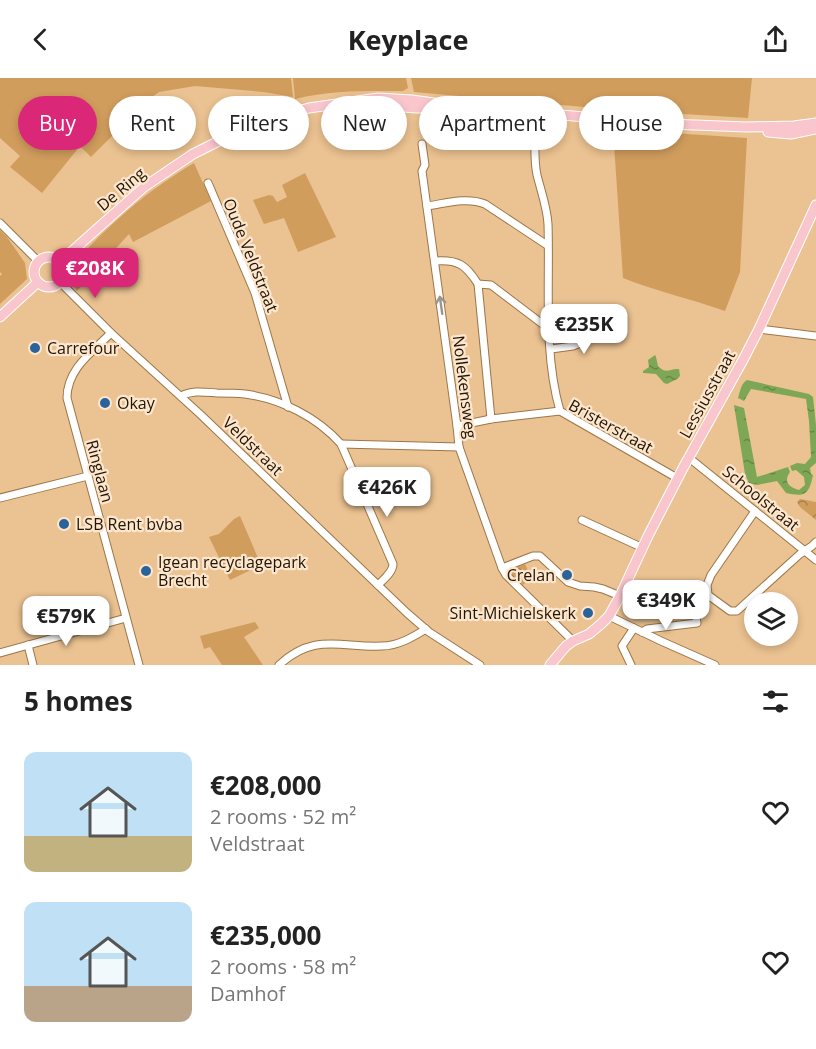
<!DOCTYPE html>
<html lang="en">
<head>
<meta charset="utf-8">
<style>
  body { margin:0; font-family:"Open Sans",sans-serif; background:#f2f2f2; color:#222; height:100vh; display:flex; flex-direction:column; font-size:22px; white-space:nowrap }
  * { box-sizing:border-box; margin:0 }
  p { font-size:20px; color:#767676 }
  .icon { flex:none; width:33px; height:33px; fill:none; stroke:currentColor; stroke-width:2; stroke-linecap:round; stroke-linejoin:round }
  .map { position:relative; height:587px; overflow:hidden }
  .sheet { display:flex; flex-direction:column; background:#fff; flex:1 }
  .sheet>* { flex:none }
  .banner { position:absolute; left:18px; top:18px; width:780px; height:54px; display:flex; gap:12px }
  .fabs { position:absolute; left:744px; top:514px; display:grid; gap:12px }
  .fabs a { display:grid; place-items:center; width:54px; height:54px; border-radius:50%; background:#fff; box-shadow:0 3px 9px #0003; font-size:30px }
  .price { position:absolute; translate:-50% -51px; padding:0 14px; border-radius:12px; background:#fff; color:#222; font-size:20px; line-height:39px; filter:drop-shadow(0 2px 3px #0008) }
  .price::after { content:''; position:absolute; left:50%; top:36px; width:18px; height:14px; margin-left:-9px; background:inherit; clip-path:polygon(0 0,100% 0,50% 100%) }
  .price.current { background:#db2777; color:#fff }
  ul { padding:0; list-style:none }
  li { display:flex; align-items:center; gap:18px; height:150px; padding:0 24px }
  li span { display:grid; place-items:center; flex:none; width:168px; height:120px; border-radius:12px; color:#555 }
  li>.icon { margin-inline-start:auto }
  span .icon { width:72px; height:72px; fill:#fffc; stroke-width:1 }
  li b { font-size:26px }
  h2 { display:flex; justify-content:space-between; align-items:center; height:72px; padding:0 24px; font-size:26px }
  .tag { padding:0 21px; border-radius:27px; background:#fff; box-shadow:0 3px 9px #0003; font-size:21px; line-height:54px }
  .tag.current { background:#db2777; color:#fff }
  header { display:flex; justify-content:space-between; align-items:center; height:78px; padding:0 24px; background:#fff; font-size:27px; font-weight:700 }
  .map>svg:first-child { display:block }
  .grass { fill:#d19d5d }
  .park { fill:url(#park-crowns) }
  .water { fill:url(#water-ripples) }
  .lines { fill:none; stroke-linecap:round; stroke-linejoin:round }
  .minor-casing { stroke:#9c7648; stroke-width:9 }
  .major-casing { stroke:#fff; stroke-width:11 }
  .minor { stroke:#fff; stroke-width:7 }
  .major { stroke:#fac6cd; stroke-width:9 }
  .oneway { stroke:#9c958e }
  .poi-dot { fill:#2a629a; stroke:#fce7ce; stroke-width:2 }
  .labels { text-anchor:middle; stroke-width:4.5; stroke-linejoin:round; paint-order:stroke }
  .street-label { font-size:16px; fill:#231403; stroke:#fce7ce }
  .poi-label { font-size:16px; fill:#231403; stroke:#fce7ce; text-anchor:start }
</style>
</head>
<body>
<header><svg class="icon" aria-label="back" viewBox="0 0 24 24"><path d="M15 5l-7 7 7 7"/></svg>Keyplace<svg class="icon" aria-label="share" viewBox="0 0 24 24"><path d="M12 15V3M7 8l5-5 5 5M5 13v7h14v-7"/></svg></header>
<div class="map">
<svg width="816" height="587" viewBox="0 0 816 587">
  <defs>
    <pattern id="park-crowns" width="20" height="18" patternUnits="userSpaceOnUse" patternTransform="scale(1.5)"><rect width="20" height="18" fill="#d19d5d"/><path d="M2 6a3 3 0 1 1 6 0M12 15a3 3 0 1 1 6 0" fill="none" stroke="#a97f4b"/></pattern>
    <pattern id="water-ripples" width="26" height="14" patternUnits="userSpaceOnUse" patternTransform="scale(1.5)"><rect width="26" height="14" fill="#7ea755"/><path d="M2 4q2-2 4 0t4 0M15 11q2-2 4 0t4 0" fill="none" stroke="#678744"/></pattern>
  </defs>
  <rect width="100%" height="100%" fill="#ebc291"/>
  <g class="grass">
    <path d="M0,0H291L293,19L264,14L195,8L159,14L148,22L91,79L80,68L42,115L10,89L20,78L0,60Z"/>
    <path d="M293,0H406L408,10L403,13C367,13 330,12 295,21Z"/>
    <path d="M411,0H752L748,40L618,32L414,14Z"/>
    <path d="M613,51L747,60L740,194L725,233C691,221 656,213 623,200Z"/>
    <path d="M194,85L211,123L133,164L129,156L77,213L73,207L75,184C89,169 103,154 118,141C142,119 167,101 194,85Z"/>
    <path d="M305,95L336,159L298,174L284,140L264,146L253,122L269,117L273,118L277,124L287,119L282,107Z"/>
    <path d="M0,152L7,159L25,185L27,201L0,226V198L2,196L0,194Z"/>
    <path d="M240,438L261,487L230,502L209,459L219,456L234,441Z"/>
    <path d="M255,544L259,550L244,559L263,587H222L210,569L204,571L200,558Z"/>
  </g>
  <g class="park">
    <path d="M800,421L816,424V442L800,429L797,424Z"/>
    <path d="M525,486L531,499L523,507L511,496V491Z"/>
  </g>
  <g class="water">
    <path d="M655,277L656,279L658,288C667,297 669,290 679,291L680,298L677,301L667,306L664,305L656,296L643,295V293L649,289L648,282Z"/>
    <path d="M747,302L809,316L813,319L816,347V385L810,390L811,396L813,397C809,417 805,419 786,415L777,403L757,407L749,405L745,396L734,327L744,330L757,399L788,389L790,394C783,404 789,409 799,412L805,407L804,399L796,392L792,393L790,388L797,385L805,386L811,379L809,343L806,321L751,311L744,323L738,320C740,314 741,305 747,302Z"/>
  </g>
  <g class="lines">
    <g class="minor-casing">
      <g id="minor">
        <path d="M535,56C535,69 534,83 537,97C541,113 547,129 548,146C550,208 543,273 560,333"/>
        <path d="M422,66L425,87L422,93L457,348L459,369L502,490L506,497L573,563"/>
        <path d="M208,105L255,215L288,329"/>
        <path d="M427,128C447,125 467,119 485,126L547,167"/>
        <path d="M0,145L38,183"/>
        <path d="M435,183C458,181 466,187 478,206L491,207L549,251"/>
        <path d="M60,204L111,255L201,337L407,535L429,554L480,587"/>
        <path d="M478,206L491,341"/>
        <path d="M759,251L816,258"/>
        <path d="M111,255C92,274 67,291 67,320L139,587"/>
        <path d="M551,271L573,268L587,262L596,247"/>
        <path d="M181,318C192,312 204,314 217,315C226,315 235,315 245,316C281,321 317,339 341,366L393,486C393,494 384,501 378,507"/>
        <path d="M457,348L491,341L560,333L677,400"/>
        <path d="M341,366L459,369"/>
        <path d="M688,379L816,482"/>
        <path d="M0,420L88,398"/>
        <path d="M755,433L711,497L707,507L708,517L730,533H737L800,476L812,468L816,464"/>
        <path d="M582,442L643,470"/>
        <path d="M502,490L533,478H540L568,504L580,508L594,509L603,511L620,518"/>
        <path d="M609,538L661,563L715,587"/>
        <path d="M642,554L647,551L697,545L695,534L708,517"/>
        <path d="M28,567L33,587"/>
        <path d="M0,575L126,540"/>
        <path d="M279,587C315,554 341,570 382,568C398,568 413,559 426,551"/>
        <path d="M631,587L622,568L634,550"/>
      </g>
    </g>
    <g class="major-casing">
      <g id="major">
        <path d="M362,26L417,30H438"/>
        <path d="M768,54L791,56L816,51"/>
        <circle cx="49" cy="194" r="15"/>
        <path d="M61,183L144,109L193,76L249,48L278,38L309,30L378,20L412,22L455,28L669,46L746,49L794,48L816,45"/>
        <path d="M0,239L38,204"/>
        <path d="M550,587L566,568L573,563L589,556L601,546L609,538L620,518L648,458L683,390L743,282L759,251L816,127"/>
      </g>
    </g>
    <use href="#minor" class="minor"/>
    <use href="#major" class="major"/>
  </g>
  <defs><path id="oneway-shaft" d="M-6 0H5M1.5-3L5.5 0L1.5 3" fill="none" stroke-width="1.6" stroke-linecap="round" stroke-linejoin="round" transform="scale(1.5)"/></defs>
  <use class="oneway" href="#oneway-shaft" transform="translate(441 227) rotate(-98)"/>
  <g class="poi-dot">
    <circle cx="35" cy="270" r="6"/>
    <circle cx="105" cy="325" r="6"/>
    <circle cx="64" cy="446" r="6"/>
    <circle cx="146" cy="493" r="6"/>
    <circle cx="567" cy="497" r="6"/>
    <circle cx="588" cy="535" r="6"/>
  </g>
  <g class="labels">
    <g class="street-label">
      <text transform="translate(121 111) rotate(-40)" y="6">De Ring</text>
      <text transform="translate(251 177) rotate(68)" y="6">Oude Veldstraat</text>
      <text transform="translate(465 309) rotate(83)" y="6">Nollekensweg</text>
      <text transform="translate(707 316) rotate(-61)" y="6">Lessiusstraat</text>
      <text transform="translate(611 348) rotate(29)" y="6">Bristerstraat</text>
      <text transform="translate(253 368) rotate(44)" y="6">Veldstraat</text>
      <text transform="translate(100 393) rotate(75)" y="6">Ringlaan</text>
      <text transform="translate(761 420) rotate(39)" y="6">Schoolstraat</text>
    </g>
    <g class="poi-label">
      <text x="47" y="276">Carrefour</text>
      <text x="117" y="331">Okay</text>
      <text x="76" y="452">LSB Rent bvba</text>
      <text x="158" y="490">Igean recyclagepark<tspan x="158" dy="18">Brecht</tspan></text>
      <text x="555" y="503" text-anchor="end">Crelan</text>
      <text x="576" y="541" text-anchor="end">Sint-Michielskerk</text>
    </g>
  </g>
</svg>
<div class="fabs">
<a><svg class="icon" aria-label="layers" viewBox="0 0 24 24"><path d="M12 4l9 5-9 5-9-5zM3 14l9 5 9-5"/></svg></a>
</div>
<b class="price current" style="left:95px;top:221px">€208K</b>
<b class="price" style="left:584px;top:277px">€235K</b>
<b class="price" style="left:387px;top:440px">€426K</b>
<b class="price" style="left:666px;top:553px">€349K</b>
<b class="price" style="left:66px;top:569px">€579K</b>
<div class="banner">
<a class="tag current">Buy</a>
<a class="tag">Rent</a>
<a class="tag">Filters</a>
<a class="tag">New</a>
<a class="tag">Apartment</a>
<a class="tag">House</a>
</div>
</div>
<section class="sheet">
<h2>5 homes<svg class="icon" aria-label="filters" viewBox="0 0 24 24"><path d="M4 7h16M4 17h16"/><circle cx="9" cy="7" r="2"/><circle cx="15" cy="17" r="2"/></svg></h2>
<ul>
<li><span style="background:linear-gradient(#bfe0f5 70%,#c2b280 0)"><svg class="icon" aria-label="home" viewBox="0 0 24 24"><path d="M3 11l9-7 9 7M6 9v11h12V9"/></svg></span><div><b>€208,000</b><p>2 rooms · 52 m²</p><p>Veldstraat</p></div><svg class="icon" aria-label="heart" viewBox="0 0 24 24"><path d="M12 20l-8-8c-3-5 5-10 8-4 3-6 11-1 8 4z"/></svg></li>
<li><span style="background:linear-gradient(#bfe0f5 70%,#b9a48a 0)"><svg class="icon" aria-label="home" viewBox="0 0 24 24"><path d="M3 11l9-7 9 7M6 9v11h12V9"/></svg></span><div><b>€235,000</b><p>2 rooms · 58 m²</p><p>Damhof</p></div><svg class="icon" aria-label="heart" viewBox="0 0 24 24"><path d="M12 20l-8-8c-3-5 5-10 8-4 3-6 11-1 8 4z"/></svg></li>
</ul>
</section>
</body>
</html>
